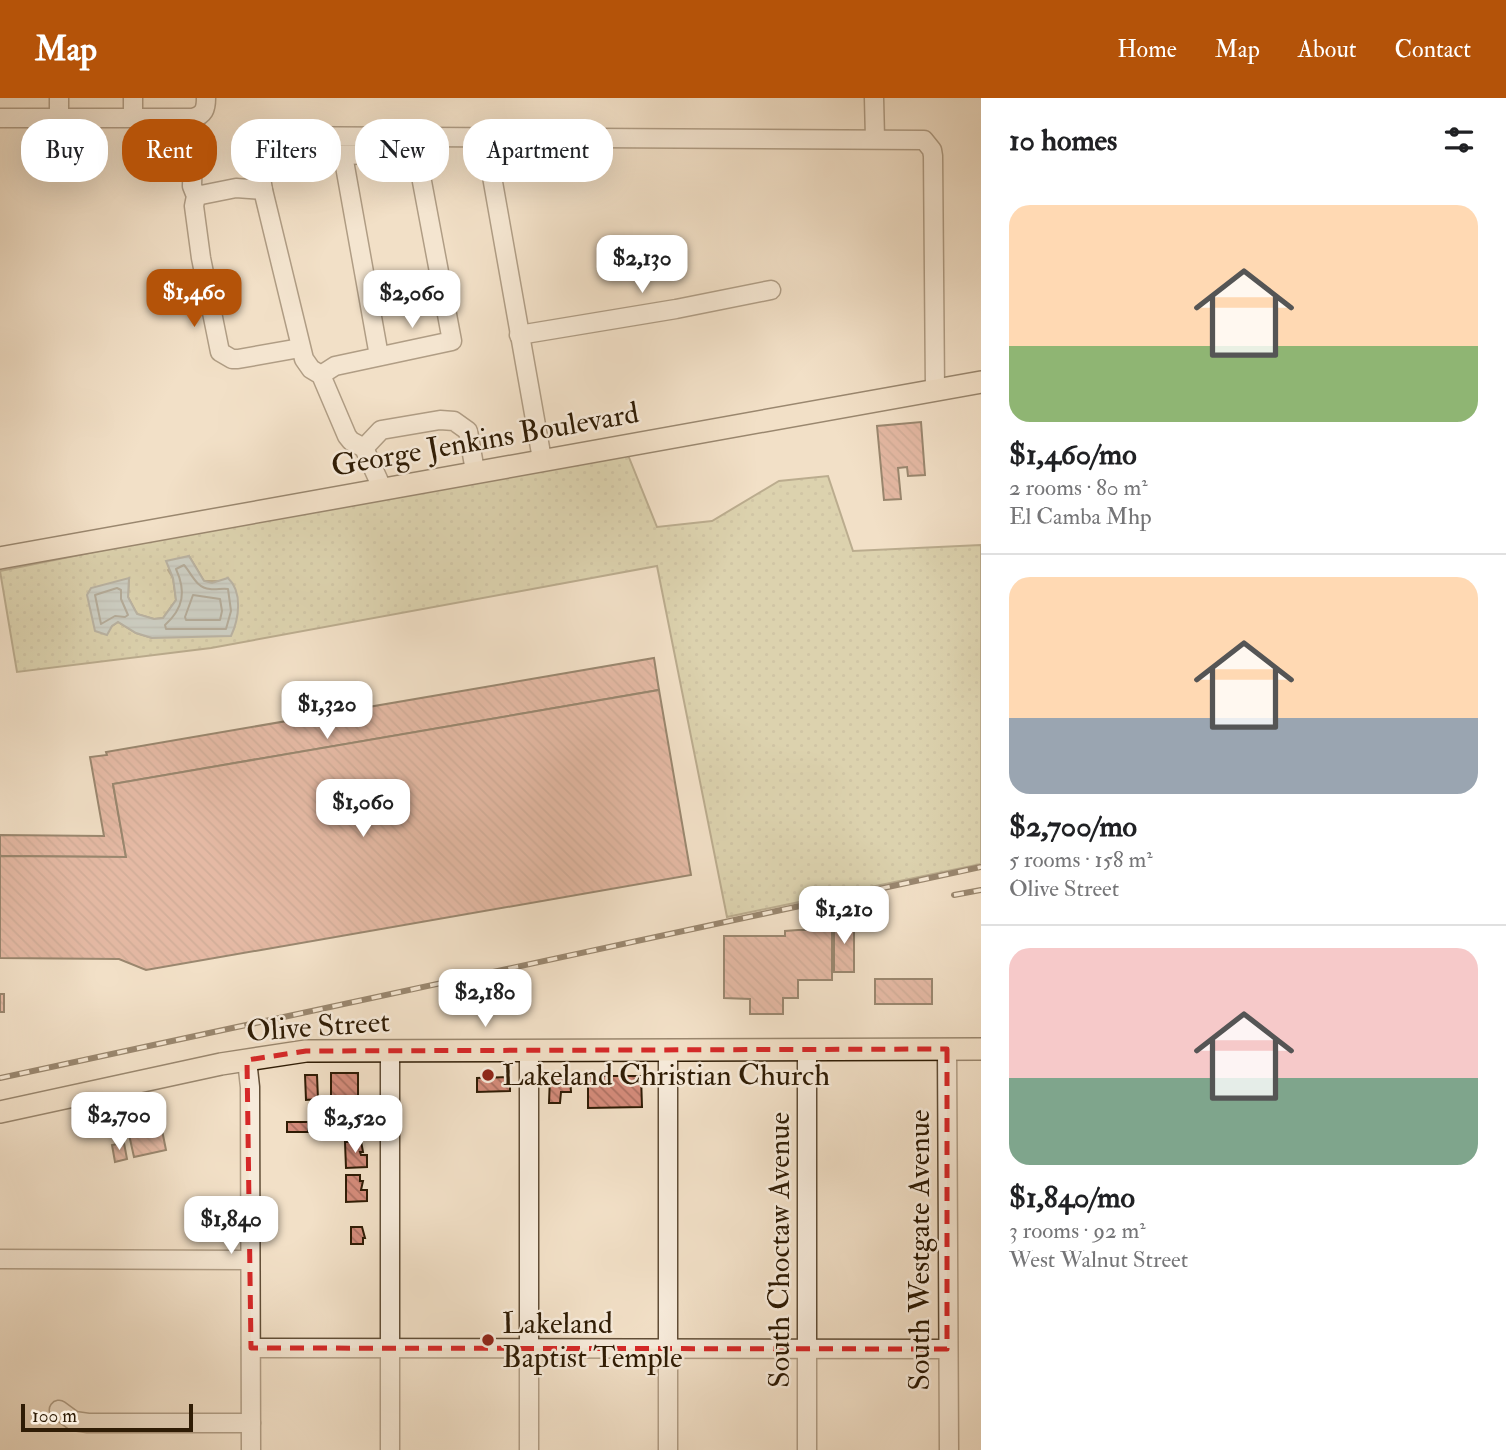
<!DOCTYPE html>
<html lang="en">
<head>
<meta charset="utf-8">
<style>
  body { margin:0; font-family:"IM FELL Double Pica",serif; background:#f6f6f6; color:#202124; height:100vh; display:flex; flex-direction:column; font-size:26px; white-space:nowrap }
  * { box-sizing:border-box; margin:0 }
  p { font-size:23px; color:#757577 }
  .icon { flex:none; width:38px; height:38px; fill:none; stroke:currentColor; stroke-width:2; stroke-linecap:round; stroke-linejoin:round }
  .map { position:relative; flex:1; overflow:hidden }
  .sheet { display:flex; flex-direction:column; background:#fff; width:525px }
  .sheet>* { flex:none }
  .guide { position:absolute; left:21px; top:21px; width:665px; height:63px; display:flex; gap:14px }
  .scale { position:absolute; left:21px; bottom:18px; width:172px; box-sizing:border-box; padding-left:7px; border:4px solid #2f1c05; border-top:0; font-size:19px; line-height:24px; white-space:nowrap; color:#2f1c05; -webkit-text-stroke:5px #f7ebdb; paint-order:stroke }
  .price { position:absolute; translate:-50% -60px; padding:0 16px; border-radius:14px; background:#fff; color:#222; font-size:23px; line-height:46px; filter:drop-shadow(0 2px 4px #0008) }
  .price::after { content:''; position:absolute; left:50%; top:42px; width:21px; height:16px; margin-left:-10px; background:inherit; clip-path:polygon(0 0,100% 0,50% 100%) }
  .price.on { background:#b45309; color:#fff }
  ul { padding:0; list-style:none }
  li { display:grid; align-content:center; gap:14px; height:371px; padding:0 28px }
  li+li { border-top:2px solid #e0e0e0 }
  li span { display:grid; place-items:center; height:217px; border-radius:21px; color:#555 }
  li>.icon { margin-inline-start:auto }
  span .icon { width:126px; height:126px; fill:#fffc; stroke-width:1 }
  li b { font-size:30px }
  h2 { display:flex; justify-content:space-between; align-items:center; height:84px; padding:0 28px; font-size:30px }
  .chip { padding:0 24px; border-radius:28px; background:#fff; box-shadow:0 7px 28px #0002; font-size:24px; line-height:63px }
  .chip.on { background:#b45309; color:#fff }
  header { display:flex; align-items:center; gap:42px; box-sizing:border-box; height:98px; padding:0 35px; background:#b45309; color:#fff }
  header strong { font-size:33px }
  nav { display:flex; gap:38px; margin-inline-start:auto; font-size:24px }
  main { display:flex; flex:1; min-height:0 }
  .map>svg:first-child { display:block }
  .grass { fill:url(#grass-dots); stroke:#786e4b; stroke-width:2; fill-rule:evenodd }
  .water { fill:url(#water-rules); stroke:#737b75; stroke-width:2 }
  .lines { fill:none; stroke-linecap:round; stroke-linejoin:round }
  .shore { stroke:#686b62; stroke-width:2 }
  .building { fill:url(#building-back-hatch); stroke:#2f1c05; stroke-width:2 }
  .minor-casing { stroke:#604d36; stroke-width:21 }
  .major-casing { stroke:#2f1c05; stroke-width:24 }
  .minor { stroke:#f7ebdb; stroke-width:18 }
  .major { stroke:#f2e0c7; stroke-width:21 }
  .rail-casing { stroke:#2f1c05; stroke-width:6 }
  .rail { stroke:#f7ebdb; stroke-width:3.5; stroke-dasharray:10; stroke-linecap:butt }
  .marked { fill:none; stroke:#d62828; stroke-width:5; stroke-dasharray:14 9; stroke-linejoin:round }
  .poi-dot { fill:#8f2418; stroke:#f7ebdb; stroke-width:2.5 }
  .labels { text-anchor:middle; stroke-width:5; stroke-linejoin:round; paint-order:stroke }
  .street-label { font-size:30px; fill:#2f1c05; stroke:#f7ebdb }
  .poi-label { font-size:30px; fill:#2f1c05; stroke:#f7ebdb; text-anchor:start }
</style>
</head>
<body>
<header>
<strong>Map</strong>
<nav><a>Home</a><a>Map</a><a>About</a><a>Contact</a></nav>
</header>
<main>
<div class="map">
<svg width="981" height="1352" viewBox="0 0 981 1352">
  <defs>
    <pattern id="grass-dots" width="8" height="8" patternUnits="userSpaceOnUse" patternTransform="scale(1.75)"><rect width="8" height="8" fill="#c2c091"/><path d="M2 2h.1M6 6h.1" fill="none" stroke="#a7a47c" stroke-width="1.8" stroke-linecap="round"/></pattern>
    <pattern id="water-rules" width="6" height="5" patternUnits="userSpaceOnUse" patternTransform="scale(1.75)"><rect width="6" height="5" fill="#a0bac0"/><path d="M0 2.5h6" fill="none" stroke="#8a9fa4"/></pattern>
    <pattern id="building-back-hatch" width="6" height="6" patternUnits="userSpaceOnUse" patternTransform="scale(1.75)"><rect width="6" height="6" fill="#d48b7a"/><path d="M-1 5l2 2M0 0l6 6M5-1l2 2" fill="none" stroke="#ac7162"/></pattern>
  </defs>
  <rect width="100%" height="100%" fill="#f2e0c7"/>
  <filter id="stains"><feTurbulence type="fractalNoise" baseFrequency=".00286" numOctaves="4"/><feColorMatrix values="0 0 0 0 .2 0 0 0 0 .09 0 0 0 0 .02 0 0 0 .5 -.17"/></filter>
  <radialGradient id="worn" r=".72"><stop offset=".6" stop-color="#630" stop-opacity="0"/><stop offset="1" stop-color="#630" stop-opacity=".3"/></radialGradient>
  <path class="grass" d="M628,357L657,429L712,423L779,383L828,378L853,453L981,447V766L727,819L657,468L211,550L17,574L0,473L316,409ZM189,458L204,483H221L152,540L136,535L118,524L112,528L129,481L128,499L137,516L154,521L163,520L176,502L173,480L168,472Z"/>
  <path class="water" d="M189,458L204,483L212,485L228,480C243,494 239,521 231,538L152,540L136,535L118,524L112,528L107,537L95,533L87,497L91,490L129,480L128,499L137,516L154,521L163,520L176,502L173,480L166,463Z"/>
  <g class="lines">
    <g class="shore">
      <path d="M184,467C192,476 196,490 210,491C216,492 222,490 228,491L231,513L226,531H166L165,527C184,510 186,493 176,471Z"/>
      <path d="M117,490L121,492V501L128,517L125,519L115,518L101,526L95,497Z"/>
      <path d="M193,497L220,501L222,513L220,522H186L185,519Z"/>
    </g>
  </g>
  <g class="building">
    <path d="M921,324L925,377L908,378L907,369L898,370L901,401L884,402L877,328Z"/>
    <path d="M654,560L659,592L113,686L126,759L0,758V737L104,738L90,659L107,657L106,654Z"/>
    <path d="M659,592L691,777L146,872L119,861L0,860V758L126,759L113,686Z"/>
    <rect x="834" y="823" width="20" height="51"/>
    <path d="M798,832H832V882H798V900H783V916H750V901L724,900V838H785V833Z"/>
    <rect x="875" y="881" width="57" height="25"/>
    <rect x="0" y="896" width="4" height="18"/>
    <rect x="331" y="975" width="27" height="42"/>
    <path d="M305,977H317L318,1001L306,1002Z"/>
    <path d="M588,978H641L642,1009L588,1010Z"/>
    <path d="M510,979V993L477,994V980Z"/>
    <path d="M550,979H570L571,994H561L560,1005H549Z"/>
    <path d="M156,1002L166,1052L134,1059L128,1032L126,1033L125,1029L114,1031L110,1012Z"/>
    <rect x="287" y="1024" width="21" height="10"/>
    <path d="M361,1043L363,1054H360L361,1057H367V1069L346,1070L345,1044Z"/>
    <path d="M124,1045L127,1061L115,1064L112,1047Z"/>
    <path d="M346,1077H360V1083H363L361,1092H367V1103L346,1104Z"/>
    <path d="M351,1129H362L365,1140H363V1146H351Z"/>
  </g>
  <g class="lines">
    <g class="minor-casing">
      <g id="minor">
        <path d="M59,0V20"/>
        <path d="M133,0V19"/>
        <path d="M874,0L875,40"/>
        <path d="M0,20H193C204,17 206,11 206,0"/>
        <path d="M246,38L924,42L932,52L933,58L935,292"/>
        <path d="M485,39L542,361"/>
        <path d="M193,54L192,88L196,98L194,108L201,160L220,254L232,261H238L300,250"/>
        <path d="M343,57L379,258"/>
        <path d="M196,98L236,90L263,92"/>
        <path d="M519,237L676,211L771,192"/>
        <path d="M321,277L335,268L452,243L417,57L257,56L263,92L304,261L311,271L321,277L347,338L351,343L364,350L382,390"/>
        <path d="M364,350L381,332L440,322L454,323L468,333L475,373"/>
        <path d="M947,951L949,1352"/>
        <path d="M390,952V1352"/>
        <path d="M529,952V1352"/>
        <path d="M668,952V1352"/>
        <path d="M247,962L250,989L251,1352"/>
        <path d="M0,1161L250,1162"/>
        <path d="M251,1250L947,1251"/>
        <path d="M59,1312L74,1323L88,1325H251"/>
        <path d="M807,1352V952"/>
      </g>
    </g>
    <g class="major-casing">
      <g id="major">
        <path d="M0,460L981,284"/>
        <path d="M0,1014L221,966L306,953L981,951"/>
      </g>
    </g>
    <use href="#minor" class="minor"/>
    <use href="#major" class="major"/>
    <g class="rail-casing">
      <g id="rail">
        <path d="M954,797L981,792"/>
        <path d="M0,980L981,769"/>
      </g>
    </g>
    <use href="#rail" class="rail"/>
  </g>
  <path d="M0 0H981V1352H0ZM947,951V1251L251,1250L247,962L306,953Z" fill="#f2e0c7" fill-opacity=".55" fill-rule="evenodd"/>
  <path class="marked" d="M947,951V1251L251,1250L247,962L306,953Z"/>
  <g class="poi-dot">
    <circle cx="488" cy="977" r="7"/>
    <circle cx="488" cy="1242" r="7"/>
  </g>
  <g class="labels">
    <g class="street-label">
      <text transform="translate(485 341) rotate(-10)" y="10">George Jenkins Boulevard</text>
      <text transform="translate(318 928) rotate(-4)" y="10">Olive Street</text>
      <text transform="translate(779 1152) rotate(-90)" y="10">South Choctaw Avenue</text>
      <text transform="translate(919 1152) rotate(-90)" y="10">South Westgate Avenue</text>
    </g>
    <g class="poi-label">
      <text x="502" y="987">Lakeland Christian Church</text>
      <text x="502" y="1235">Lakeland<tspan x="502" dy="34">Baptist Temple</tspan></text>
    </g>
  </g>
  <rect width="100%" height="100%" filter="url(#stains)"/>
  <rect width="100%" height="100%" fill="url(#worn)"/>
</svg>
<div class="scale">100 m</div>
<b class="price" style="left:642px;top:197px">$2,130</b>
<b class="price on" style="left:194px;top:231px">$1,460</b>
<b class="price" style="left:412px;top:232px">$2,060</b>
<b class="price" style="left:327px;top:643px">$1,320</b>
<b class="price" style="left:363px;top:741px">$1,060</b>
<b class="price" style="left:844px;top:848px">$1,210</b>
<b class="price" style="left:485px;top:931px">$2,180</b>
<b class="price" style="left:119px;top:1054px">$2,700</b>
<b class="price" style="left:355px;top:1057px">$2,520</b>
<b class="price" style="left:231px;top:1158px">$1,840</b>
<div class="guide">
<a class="chip">Buy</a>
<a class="chip on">Rent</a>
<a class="chip">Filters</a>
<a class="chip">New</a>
<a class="chip">Apartment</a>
</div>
</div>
<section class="sheet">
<h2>10 homes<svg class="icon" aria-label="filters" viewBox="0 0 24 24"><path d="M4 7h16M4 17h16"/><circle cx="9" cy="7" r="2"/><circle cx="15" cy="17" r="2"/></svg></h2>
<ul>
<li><span style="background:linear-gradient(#ffd9b3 65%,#8fb573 0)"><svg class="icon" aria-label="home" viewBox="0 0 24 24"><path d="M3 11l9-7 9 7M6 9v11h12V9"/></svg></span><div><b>$1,460/mo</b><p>2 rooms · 80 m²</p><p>El Camba Mhp</p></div></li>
<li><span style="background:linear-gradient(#ffd9b3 65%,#9aa5b1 0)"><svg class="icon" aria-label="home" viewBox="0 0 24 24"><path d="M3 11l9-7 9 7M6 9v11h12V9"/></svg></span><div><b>$2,700/mo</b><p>5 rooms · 158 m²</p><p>Olive Street</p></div></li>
<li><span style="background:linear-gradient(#f6c9c9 60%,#7fa58c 0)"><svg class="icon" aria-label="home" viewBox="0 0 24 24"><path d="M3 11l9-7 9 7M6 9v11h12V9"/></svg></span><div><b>$1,840/mo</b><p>3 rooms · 92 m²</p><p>West Walnut Street</p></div></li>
</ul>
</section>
</main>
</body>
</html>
